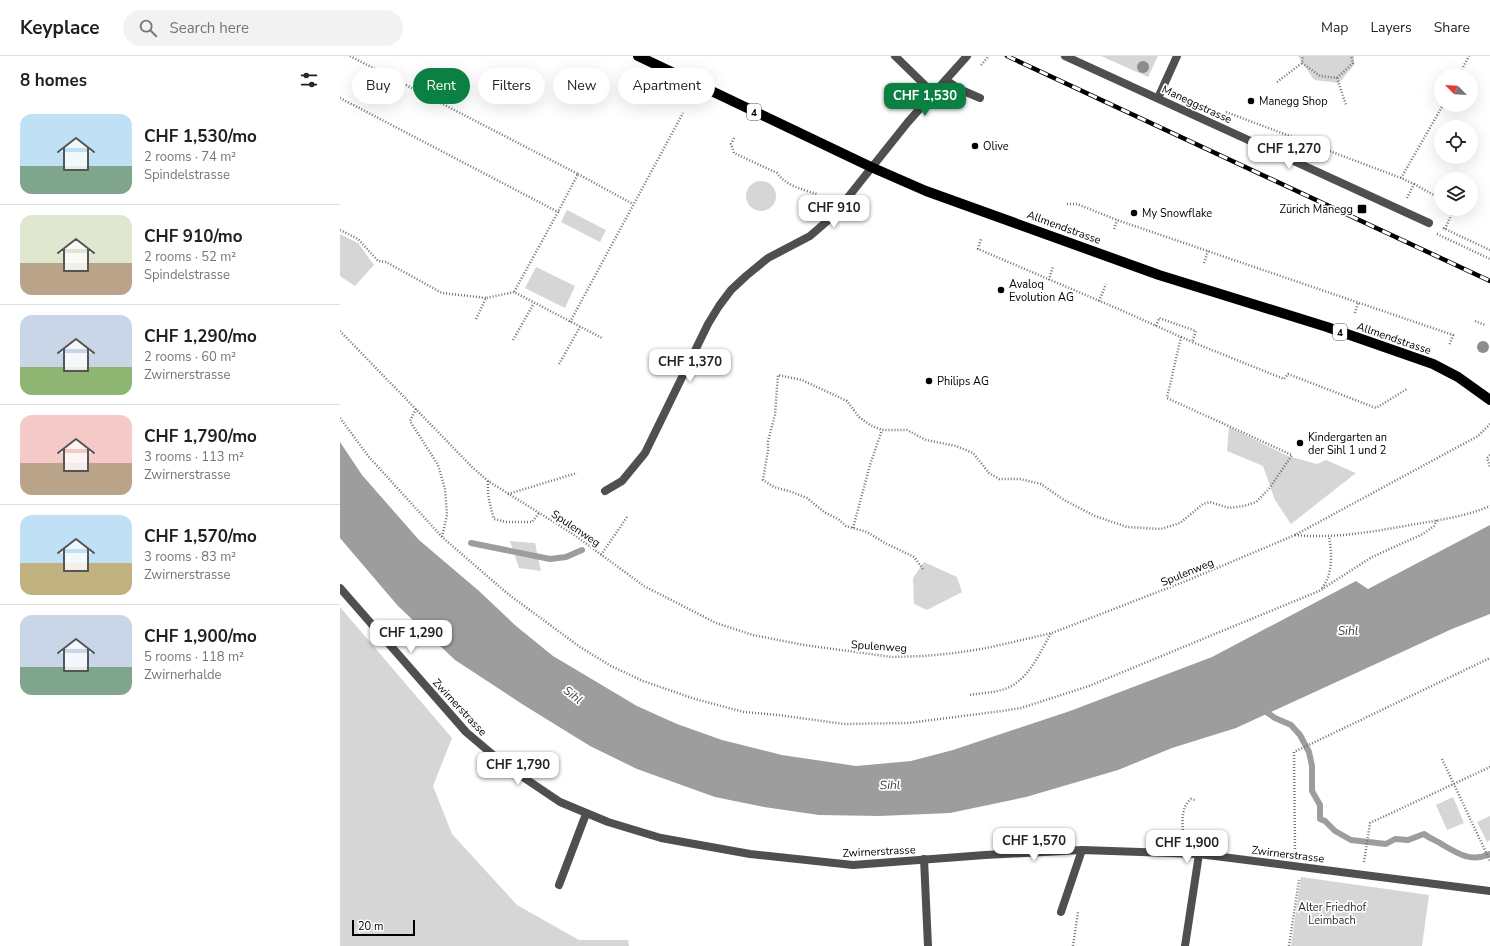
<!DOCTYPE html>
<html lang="en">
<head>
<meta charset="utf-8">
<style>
  body { margin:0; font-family:"Nunito Sans",sans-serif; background:#f2f2f2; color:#202124; height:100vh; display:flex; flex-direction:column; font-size:15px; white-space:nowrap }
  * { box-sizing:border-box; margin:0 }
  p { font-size:13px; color:#757577 }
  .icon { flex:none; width:22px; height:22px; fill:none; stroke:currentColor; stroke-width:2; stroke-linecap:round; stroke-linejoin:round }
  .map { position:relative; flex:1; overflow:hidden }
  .drawer { display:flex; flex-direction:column; background:#fff; width:340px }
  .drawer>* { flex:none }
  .banner { position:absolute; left:12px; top:12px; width:380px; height:36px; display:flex; gap:8px }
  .needle { width:26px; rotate:294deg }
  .tools { position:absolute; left:1094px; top:12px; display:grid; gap:8px }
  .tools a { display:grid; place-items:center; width:44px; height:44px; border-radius:50%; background:#fff; box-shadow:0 4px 16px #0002; font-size:20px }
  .scale { position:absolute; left:12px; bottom:10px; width:63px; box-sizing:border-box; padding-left:4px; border:2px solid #000; border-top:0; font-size:11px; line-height:14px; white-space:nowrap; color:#000; -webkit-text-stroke:3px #fff; paint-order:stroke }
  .price { position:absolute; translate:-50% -34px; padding:0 9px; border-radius:8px; background:#fff; color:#222; font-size:13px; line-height:26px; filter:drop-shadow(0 1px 2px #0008) }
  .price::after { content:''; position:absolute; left:50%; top:24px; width:12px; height:9px; margin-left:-6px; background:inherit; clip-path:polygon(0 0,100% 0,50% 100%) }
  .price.on { background:#0b8043; color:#fff }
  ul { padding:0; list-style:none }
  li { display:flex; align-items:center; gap:12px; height:100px; padding:0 20px }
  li+li { border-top:1px solid #e0e0e0 }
  li span { display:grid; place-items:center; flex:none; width:112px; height:80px; border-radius:12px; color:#555 }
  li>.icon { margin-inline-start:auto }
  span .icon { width:48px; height:48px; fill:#fffc; stroke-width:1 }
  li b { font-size:17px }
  h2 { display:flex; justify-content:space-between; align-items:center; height:48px; padding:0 20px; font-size:17px }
  .chip { padding:0 14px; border-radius:18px; background:#fff; box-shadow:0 4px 16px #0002; font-size:14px; line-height:36px }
  .chip.on { background:#0b8043; color:#fff }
  header { display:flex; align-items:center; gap:24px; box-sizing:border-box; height:56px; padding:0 20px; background:#fff; border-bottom:1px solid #e0e0e0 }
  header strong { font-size:19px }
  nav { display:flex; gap:22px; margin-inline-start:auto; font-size:14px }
  .search { width:280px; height:36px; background:#f2f2f2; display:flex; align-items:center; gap:10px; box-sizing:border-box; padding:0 14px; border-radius:22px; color:#757577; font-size:15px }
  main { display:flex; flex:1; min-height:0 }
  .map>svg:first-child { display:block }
  .green { fill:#d6d6d6 }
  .water { fill:#9d9d9d }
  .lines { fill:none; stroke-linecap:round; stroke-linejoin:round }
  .stream { stroke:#9d9d9d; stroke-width:6 }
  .path { stroke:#717171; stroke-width:2.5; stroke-dasharray:1 2; stroke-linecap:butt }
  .lane { stroke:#4f4f4f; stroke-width:8 }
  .street { stroke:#4f4f4f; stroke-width:8 }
  .primary { stroke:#000; stroke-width:10 }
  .rail-casing { stroke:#000; stroke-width:4.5 }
  .rail { stroke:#fff; stroke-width:3; stroke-dasharray:9; stroke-linecap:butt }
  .tree { fill:#8c8c8c }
  .poi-dot { fill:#000; stroke:#fff; stroke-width:1.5 }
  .labels { text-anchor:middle; stroke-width:3.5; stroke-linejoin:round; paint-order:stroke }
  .shield { fill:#fff; stroke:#4c4c4c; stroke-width:1 }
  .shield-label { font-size:10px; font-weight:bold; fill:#000 }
  .poi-label { font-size:11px; fill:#000; stroke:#fff; text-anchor:start }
  .street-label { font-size:11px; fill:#000; stroke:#fff }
  .park-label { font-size:11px; fill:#2d2d2d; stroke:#fff }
  .water-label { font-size:12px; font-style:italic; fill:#3e3e3e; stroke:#fff }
</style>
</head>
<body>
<header>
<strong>Keyplace</strong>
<div class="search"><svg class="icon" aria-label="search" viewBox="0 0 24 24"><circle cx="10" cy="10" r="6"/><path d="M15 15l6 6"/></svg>Search here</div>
<nav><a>Map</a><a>Layers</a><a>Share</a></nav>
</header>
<main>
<section class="drawer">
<h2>8 homes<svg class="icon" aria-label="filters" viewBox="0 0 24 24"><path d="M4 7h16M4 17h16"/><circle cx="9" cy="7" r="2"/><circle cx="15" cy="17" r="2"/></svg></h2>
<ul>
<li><span style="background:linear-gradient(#bfe0f5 65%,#7fa58c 0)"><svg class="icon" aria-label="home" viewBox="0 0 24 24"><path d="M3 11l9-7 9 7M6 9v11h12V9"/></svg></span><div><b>CHF 1,530/mo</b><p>2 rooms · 74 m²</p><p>Spindelstrasse</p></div></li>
<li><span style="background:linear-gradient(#dfe7d0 60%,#b9a48a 0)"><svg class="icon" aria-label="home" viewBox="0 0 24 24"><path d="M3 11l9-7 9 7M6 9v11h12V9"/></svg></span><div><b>CHF 910/mo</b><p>2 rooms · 52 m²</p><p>Spindelstrasse</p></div></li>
<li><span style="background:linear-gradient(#c9d6e8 65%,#8fb573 0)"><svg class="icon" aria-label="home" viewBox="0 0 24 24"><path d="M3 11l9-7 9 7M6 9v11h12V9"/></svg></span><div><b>CHF 1,290/mo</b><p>2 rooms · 60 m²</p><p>Zwirnerstrasse</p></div></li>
<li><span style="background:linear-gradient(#f6c9c9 60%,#b9a48a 0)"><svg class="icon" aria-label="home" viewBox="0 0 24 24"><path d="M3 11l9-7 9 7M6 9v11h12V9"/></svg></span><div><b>CHF 1,790/mo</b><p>3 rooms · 113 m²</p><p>Zwirnerstrasse</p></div></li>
<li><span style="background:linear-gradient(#bfe0f5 60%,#c2b280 0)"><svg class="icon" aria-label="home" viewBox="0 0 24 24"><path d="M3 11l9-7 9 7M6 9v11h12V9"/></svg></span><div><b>CHF 1,570/mo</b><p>3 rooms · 83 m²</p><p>Zwirnerstrasse</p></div></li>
<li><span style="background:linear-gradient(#c9d6e8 65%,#7fa58c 0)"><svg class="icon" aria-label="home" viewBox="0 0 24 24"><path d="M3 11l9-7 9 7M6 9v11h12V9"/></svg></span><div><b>CHF 1,900/mo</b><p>5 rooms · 118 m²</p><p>Zwirnerhalde</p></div></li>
</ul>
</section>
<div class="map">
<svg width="1150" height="890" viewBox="0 0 1150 890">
  <rect width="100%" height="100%" fill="#fff"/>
  <g class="green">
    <path d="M761,0H818L808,21Z"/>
    <path d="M958,0H1014V9L999,27L974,24Z"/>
    <circle cx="421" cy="140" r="15"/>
    <path d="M227,154L266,174L260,186L221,166Z"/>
    <path d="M0,178L18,187L34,209L15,230L0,220Z"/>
    <path d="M196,211L235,230L225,252L185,232Z"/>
    <path d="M889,371L948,400L977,408L986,404L1016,417L951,468L935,444L923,410L887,395Z"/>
    <path d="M170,485L195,487L201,515L179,512Z"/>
    <path d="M584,506L617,521L622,536L587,554L574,548L573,522Z"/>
    <path d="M0,551L112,682L93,730L112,778L177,849L239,884H288L289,890H0Z"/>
    <path d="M1113,741L1124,767L1107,774L1096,749Z"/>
    <path d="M1150,760V784L1147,786L1137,766Z"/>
    <path d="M961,821L1089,839L1082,890H951Z"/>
  </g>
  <path class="water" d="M0,386L22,419L79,484L139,535L176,570L213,600L297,650L337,668L382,684L442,699L516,710L571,705L613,694L730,655L872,601L1016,525L1028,533L1150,469V558L1112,573L896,672L832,692L778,714L686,741L610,757L539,760L479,759L424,751L375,741L297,713L250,690L182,648L115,604L58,550L0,482Z"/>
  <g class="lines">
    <g class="stream">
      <path d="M131,487L210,503L226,501L242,494"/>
      <path d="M922,653L935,662L951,669L960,679L969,696L972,710V735L980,749V763L985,765L995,775L1011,784L1046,788L1055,783L1068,784L1084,778C1092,784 1096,784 1103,789C1120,799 1131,806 1150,798"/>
    </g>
    <g class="path">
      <path d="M10,0L238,118L218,156"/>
      <path d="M962,7L980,20L997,22L1006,49"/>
      <path d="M641,9L649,0"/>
      <path d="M1119,19L1129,0"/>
      <path d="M997,22L1013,7L1011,0"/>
      <path d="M937,26L962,7L963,0"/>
      <path d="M0,42L218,156L174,236L262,282"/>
      <path d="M886,56L1061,122"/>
      <path d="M394,82L391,88L394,97L437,117C445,129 463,134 477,138"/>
      <path d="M238,118L293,148"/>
      <path d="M1074,128L1101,143"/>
      <path d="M1067,142L1074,128L1061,122L1103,49"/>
      <path d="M727,148H737L777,164L1113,279L1109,290"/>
      <path d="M1103,172L1150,194"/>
      <path d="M774,173L777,164"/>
      <path d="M1105,173L1114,153"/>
      <path d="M0,174L18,183L38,205L46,206L102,237L146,242"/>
      <path d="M1097,178L1150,203"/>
      <path d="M864,207L868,195"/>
      <path d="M709,224L713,210"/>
      <path d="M759,245L766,228"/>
      <path d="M1015,257L1018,247"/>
      <path d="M136,263L146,242L174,236"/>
      <path d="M1135,265L1145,269"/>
      <path d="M230,266L343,57"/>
      <path d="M816,270L819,262L856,275L852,286L944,323L948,318L1036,352L1067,333"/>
      <path d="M0,275L132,411L148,425L233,478L304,530L376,567L413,579L464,589L552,601L584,600L615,597L647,592L712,577L846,525L955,479L1138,380L1150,368"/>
      <path d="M841,281L852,286"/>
      <path d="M173,284L194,247"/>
      <path d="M219,308L240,271"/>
      <path d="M76,353L70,365L98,409L105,433L107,459L102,481"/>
      <path d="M0,362L29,401L102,481L168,538L240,591L271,610L303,625L355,643L404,656L438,659L504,668L568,667L662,655L681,652L749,630L979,535L1032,501L1083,478L1094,470L1097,464"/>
      <path d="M1150,399L1147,402L1150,411"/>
      <path d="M148,425C147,438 150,450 154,463L166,466H192L199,457"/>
      <path d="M168,438L237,417"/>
      <path d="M513,472L530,409L542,374"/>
      <path d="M955,479C996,483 1036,475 1076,468C1100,464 1127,460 1150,450"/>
      <path d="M261,499L287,461"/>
      <path d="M583,513L574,501L545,487L527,476L506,470L498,463L484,456L467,442L452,436L434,431L423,424L428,394V385L435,359L438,319L462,324L507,345L519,361L530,369L542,374H567L586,384L616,390L633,397L649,417L659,423H680L701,428L724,444L755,460L787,471L821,473L840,467L863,448L870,446L889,452L904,450L916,446L929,433L952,399L827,342L841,281L783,255L638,193L641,183"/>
      <path d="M982,532C993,518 992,497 989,480"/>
      <path d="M630,639C640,637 651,637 661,634C687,628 699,598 711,577"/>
      <path d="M1102,703L1150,805"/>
      <path d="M844,783C842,771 840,751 851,743L855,744"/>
      <path d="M955,796L954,696L1150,602"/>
      <path d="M1024,806L1030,767L1150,711"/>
      <path d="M733,890L738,856"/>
      <path d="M949,890L959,824"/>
    </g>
    <g class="lane">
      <path d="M555,0L593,37"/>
      <path d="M606,24L619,33L640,42"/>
      <path d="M584,803L588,890"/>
      <path d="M219,829L246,758"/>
      <path d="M721,856L742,794"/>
    </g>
    <g class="street">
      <path d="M725,0L1089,167"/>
      <path d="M818,42L837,0"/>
      <path d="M265,435L282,425L305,397L368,268L379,250L391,234L406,220L428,202L470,180L493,160L568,66L627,0"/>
      <path d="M0,532L126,676L165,709L220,746L268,766L321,782L410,798L513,809L645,799L742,794L859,798L1150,835"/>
      <path d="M845,890L859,798"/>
    </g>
    <path class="primary" d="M298,0L531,111L586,135L819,219L987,271L1093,308L1118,321L1150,344"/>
    <g class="rail-casing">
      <path id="rail" d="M667,0L1150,225"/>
    </g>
    <use href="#rail" class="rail"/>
  </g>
  <g class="tree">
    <circle cx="803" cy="11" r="6"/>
    <circle cx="1143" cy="291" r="6"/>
  </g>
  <g class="poi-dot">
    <circle cx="911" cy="45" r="4"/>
    <circle cx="635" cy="90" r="4"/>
    <rect x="1017" y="148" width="10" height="10" rx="2"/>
    <circle cx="794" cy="157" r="4"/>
    <circle cx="661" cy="234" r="4"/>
    <circle cx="589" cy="325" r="4"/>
    <circle cx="960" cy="387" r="4"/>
  </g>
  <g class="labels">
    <g class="shield">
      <rect x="407" y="48" width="14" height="16" rx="3"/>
      <rect x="993" y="268" width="14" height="16" rx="3"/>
    </g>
    <g class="shield-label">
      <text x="414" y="60">4</text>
      <text x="1000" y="280">4</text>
    </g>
    <g class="poi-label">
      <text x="919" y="49">Manegg Shop</text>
      <text x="643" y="94">Olive</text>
      <text x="1013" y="157" text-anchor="end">Zürich Manegg</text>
      <text x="802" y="161">My Snowflake</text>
      <text x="669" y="232">Avaloq<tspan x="669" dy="13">Evolution AG</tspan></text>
      <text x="597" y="329">Philips AG</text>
      <text x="968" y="385">Kindergarten an<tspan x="968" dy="13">der Sihl 1 und 2</tspan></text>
    </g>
    <g class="street-label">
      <text transform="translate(857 48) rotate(25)" y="4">Maneggstrasse</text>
      <text transform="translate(724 171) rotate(20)" y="4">Allmendstrasse</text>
      <text transform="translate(1054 282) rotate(19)" y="4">Allmendstrasse</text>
      <text transform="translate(236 472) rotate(34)" y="4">Spulenweg</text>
      <text transform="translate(847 516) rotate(-22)" y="4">Spulenweg</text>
      <text transform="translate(539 590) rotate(4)" y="4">Spulenweg</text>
      <text transform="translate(120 651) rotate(47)" y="4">Zwirnerstrasse</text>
      <text transform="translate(539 795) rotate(-3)" y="4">Zwirnerstrasse</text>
      <text transform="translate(948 798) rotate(7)" y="4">Zwirnerstrasse</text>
    </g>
    <g class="park-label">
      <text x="992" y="855">Alter Friedhof<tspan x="992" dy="13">Leimbach</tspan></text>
    </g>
    <g class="water-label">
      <text x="1008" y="579">Sihl</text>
      <text transform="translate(233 639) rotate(38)" y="4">Sihl</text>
      <text transform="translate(550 729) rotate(-1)" y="4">Sihl</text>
    </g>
  </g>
</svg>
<div class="tools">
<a><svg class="needle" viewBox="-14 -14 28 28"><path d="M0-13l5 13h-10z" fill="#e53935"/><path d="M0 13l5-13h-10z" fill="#757577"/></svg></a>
<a><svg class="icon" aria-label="locate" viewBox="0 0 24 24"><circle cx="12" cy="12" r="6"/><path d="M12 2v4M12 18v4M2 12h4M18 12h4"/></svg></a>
<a><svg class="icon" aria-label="layers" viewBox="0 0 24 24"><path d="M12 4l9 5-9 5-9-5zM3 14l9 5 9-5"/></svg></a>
</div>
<div class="scale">20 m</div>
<b class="price on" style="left:585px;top:61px">CHF 1,530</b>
<b class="price" style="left:949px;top:114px">CHF 1,270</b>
<b class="price" style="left:494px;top:173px">CHF 910</b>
<b class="price" style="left:350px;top:327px">CHF 1,370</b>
<b class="price" style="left:71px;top:598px">CHF 1,290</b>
<b class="price" style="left:178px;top:730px">CHF 1,790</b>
<b class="price" style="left:694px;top:806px">CHF 1,570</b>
<b class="price" style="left:847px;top:808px">CHF 1,900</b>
<div class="banner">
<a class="chip">Buy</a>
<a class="chip on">Rent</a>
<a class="chip">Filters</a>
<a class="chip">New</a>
<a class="chip">Apartment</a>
</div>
</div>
</main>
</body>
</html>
